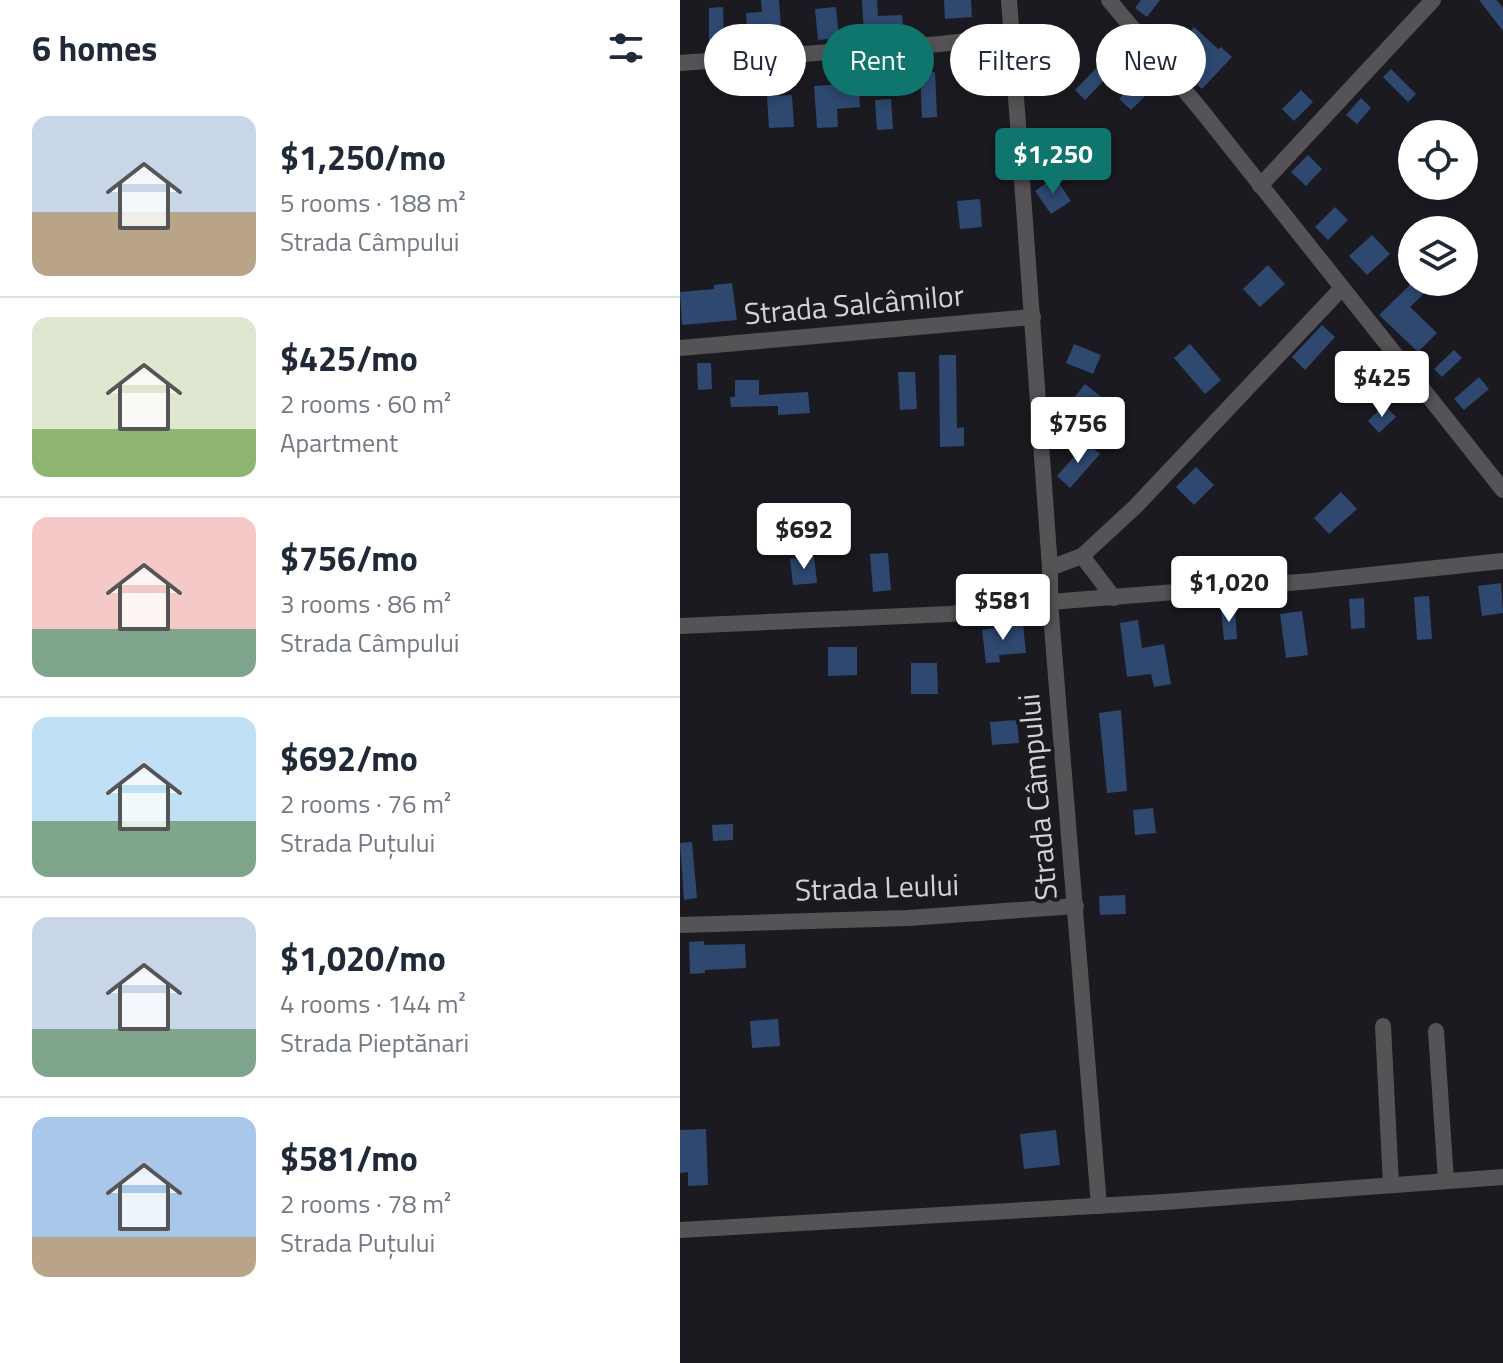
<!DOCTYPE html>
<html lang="en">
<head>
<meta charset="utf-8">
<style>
  body { margin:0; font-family:"Titillium Web",sans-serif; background:#f2f2f3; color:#1f2937; height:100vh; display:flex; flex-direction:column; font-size:30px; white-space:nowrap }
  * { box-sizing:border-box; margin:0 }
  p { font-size:26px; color:#747a83 }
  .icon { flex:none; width:44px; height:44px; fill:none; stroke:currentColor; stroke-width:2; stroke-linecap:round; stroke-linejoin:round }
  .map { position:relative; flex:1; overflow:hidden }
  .sheet { display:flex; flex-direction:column; background:#fff; width:680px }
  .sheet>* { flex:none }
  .top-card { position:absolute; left:24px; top:24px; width:678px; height:72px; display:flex; gap:16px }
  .controls { position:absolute; left:718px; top:120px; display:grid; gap:16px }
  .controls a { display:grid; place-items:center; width:80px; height:80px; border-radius:50%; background:#fff; box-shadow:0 4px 12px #0003; font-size:40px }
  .price { position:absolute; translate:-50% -68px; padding:0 18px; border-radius:8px; background:#fff; color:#222; font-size:26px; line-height:52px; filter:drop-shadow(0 2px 4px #0008) }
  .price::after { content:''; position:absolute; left:50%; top:48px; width:24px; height:18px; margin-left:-12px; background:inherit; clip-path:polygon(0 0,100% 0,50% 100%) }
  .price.current { background:#0f766e; color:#fff }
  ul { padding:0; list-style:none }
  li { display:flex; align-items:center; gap:24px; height:200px; padding:0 32px }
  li+li { border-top:2px solid #e0e1e3 }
  li span { display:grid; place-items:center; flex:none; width:224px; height:160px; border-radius:16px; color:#555 }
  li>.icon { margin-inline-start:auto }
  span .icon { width:96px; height:96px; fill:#fffc; stroke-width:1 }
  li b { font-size:34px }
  h2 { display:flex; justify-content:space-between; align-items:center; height:96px; padding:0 32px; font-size:34px }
  .tag { padding:0 28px; border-radius:36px; background:#fff; box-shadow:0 4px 12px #0003; font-size:28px; line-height:72px }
  .tag.current { background:#0f766e; color:#fff }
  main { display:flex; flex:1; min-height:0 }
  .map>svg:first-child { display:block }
  .building { fill:#2e4870 }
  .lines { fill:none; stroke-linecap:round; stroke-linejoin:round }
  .street { stroke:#565356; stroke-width:16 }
  .labels { text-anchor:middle; stroke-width:8; stroke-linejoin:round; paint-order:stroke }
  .street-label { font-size:30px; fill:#d3d2d7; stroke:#1b1a20 }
</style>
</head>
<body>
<main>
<section class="sheet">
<h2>6 homes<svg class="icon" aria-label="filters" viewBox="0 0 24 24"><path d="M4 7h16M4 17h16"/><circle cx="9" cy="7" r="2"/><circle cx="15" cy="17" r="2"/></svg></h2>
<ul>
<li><span style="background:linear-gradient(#c9d6e8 60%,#b9a48a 0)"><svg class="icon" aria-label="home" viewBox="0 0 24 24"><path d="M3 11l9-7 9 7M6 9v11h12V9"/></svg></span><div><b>$1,250/mo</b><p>5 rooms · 188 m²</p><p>Strada Câmpului</p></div></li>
<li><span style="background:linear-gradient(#dfe7d0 70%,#8fb573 0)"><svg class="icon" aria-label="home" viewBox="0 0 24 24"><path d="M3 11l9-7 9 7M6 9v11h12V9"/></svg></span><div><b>$425/mo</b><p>2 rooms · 60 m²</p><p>Apartment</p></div></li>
<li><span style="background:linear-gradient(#f6c9c9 70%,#7fa58c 0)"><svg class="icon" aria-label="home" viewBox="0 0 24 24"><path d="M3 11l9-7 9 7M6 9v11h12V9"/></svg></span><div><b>$756/mo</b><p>3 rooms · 86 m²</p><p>Strada Câmpului</p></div></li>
<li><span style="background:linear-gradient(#bfe0f5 65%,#7fa58c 0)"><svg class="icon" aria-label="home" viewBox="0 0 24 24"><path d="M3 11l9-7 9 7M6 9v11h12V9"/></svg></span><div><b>$692/mo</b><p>2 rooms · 76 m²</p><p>Strada Puțului</p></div></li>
<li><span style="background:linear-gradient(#c9d6e8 70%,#7fa58c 0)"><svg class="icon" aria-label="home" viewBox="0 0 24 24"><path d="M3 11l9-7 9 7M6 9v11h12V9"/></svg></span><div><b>$1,020/mo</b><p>4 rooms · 144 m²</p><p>Strada Pieptănari</p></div></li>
<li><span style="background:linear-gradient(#a9c7e8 75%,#b9a48a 0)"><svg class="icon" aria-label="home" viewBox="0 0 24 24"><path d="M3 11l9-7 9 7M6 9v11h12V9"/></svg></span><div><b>$581/mo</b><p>2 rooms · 78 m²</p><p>Strada Puțului</p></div></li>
</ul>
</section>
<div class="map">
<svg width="823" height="1363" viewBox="0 0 823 1363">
  <rect width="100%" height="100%" fill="#1b1a20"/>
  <g class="building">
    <path d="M81,0H99L102,44H68L66,13L82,12Z"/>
    <path d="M182,0H197L198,16L222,15L224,36L205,37V32L184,33Z"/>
    <path d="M264,0H291L292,17L265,19Z"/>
    <path d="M461,0H480L467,17L455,8Z"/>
    <path d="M799,0H817L823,8V31Z"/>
    <path d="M43,7L44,46H29V8Z"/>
    <path d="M156,7L159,38L138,40L135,9Z"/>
    <path d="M514,27L538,49L541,47L552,57L522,89L511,79L519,70L495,48Z"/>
    <path d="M428,56L438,66L405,100L395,90Z"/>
    <path d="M711,69L736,94L728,102L703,77Z"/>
    <path d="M255,72L257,117L242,118L240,73Z"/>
    <path d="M178,77L180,107L157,109L158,127L137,128L134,86L164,84L163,78Z"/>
    <path d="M456,81L468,93L451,110L439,99Z"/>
    <path d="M621,90L633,102L614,121L602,109Z"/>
    <path d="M112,95L114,127L89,128L87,96Z"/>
    <path d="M681,98L691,108L677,124L666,115Z"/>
    <path d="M211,99L213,129L197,130L195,100Z"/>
    <path d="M628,155L642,169L626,186L611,172Z"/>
    <path d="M375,177L391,201L371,214L355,191Z"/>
    <path d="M300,199L302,227L280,229L277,201Z"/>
    <path d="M655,207L668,220L648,240L635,227Z"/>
    <path d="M692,235L710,254L687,275L669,256Z"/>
    <path d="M732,240V271L717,255Z"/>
    <path d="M588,265L605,284L580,307L563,289Z"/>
    <path d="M733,282H756L730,307L757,333L738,352L699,315Z"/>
    <path d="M52,283L57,320L2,325L0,292L34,289V285Z"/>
    <path d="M642,325L655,337L625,370L612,357Z"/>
    <path d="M394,344L421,355L413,374L386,363Z"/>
    <path d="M510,344L541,380L525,394L494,358Z"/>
    <path d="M774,350L782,358L762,377L754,369Z"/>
    <path d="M259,355H276L277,428L284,427V446L260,447Z"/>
    <path d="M17,363H31L32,389L18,390Z"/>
    <path d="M218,372H235L237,409L220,410Z"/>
    <path d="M799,377L809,389L784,410L774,399Z"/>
    <path d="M55,380H79V395L128,392L130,413L98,415V406L51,407L50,397H55Z"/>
    <path d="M405,384L429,403L416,419L392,400Z"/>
    <path d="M704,405L716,417L699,433L688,421Z"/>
    <path d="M407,442L420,454L390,488L377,476Z"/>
    <path d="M516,467L534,485L514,505L496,487Z"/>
    <path d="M661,492L677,509L649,534L634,518Z"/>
    <path d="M208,553L211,590L193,592L190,554Z"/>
    <path d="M134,556L137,583L113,585L110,559Z"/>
    <path d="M821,583L823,613L802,616L798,586Z"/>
    <path d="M749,596L752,639L737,640L734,597Z"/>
    <path d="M684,598L685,628L671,629L669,599Z"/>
    <path d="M555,608L557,639L544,640L541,609Z"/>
    <path d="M622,611L628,655L606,658L600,614Z"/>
    <path d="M458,620L462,648L484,644L491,684L474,687L471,674L447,677L440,623Z"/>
    <path d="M343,624L346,653L319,655L320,662L306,663L302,630Z"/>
    <path d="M148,647H177V675L148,676Z"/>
    <path d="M231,663H257L258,694H231Z"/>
    <path d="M441,710L447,791L427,793L419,713Z"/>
    <path d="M337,720L339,743L312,745L310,722Z"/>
    <path d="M473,808L476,833L455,835L453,810Z"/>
    <path d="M53,824V840L33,841L32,825Z"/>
    <path d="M12,842L17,898L4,900L0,843Z"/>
    <path d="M445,895L446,914L420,915L419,896Z"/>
    <path d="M24,941V945L65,944L66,968L25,970V973L10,974L9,942Z"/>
    <path d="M98,1019L100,1046L72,1048L70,1021Z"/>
    <path d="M26,1129L28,1185L8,1186V1172L0,1173V1130Z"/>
    <path d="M376,1130L380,1165L344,1169L340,1134Z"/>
  </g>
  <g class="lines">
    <g class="street">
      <path d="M329,0L370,568V602L419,1206"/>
      <path d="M429,0L521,110L823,490"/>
      <path d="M0,63L260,44L332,36"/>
      <path d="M580,186L753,0"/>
      <path d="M0,348L353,317"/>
      <path d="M402,556L434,598"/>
      <path d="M370,568L402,556L455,507L661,289"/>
      <path d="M0,626L270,614L370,602L632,581L823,561"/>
      <path d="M0,925L228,918L396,906"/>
      <path d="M703,1026L711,1185"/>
      <path d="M756,1031L766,1181"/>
      <path d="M0,1230L485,1202L823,1177"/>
    </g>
  </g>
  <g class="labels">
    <g class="street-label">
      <text transform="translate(174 305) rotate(-5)" y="10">Strada Salcâmilor</text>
      <text transform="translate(358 797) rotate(-95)" y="10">Strada Câmpului</text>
      <text transform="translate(197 888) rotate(-2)" y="10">Strada Leului</text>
    </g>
  </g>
</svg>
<div class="controls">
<a><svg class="icon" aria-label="locate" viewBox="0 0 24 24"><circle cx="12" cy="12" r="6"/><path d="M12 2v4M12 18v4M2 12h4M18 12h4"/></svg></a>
<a><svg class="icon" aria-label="layers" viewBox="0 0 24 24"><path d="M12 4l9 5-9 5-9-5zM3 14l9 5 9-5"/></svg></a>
</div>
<b class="price current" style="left:373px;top:196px">$1,250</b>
<b class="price" style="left:702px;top:419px">$425</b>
<b class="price" style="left:398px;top:465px">$756</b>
<b class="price" style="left:124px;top:571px">$692</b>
<b class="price" style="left:549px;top:624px">$1,020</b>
<b class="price" style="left:323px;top:642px">$581</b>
<div class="top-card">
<a class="tag">Buy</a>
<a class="tag current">Rent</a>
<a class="tag">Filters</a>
<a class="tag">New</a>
</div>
</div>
</main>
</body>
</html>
